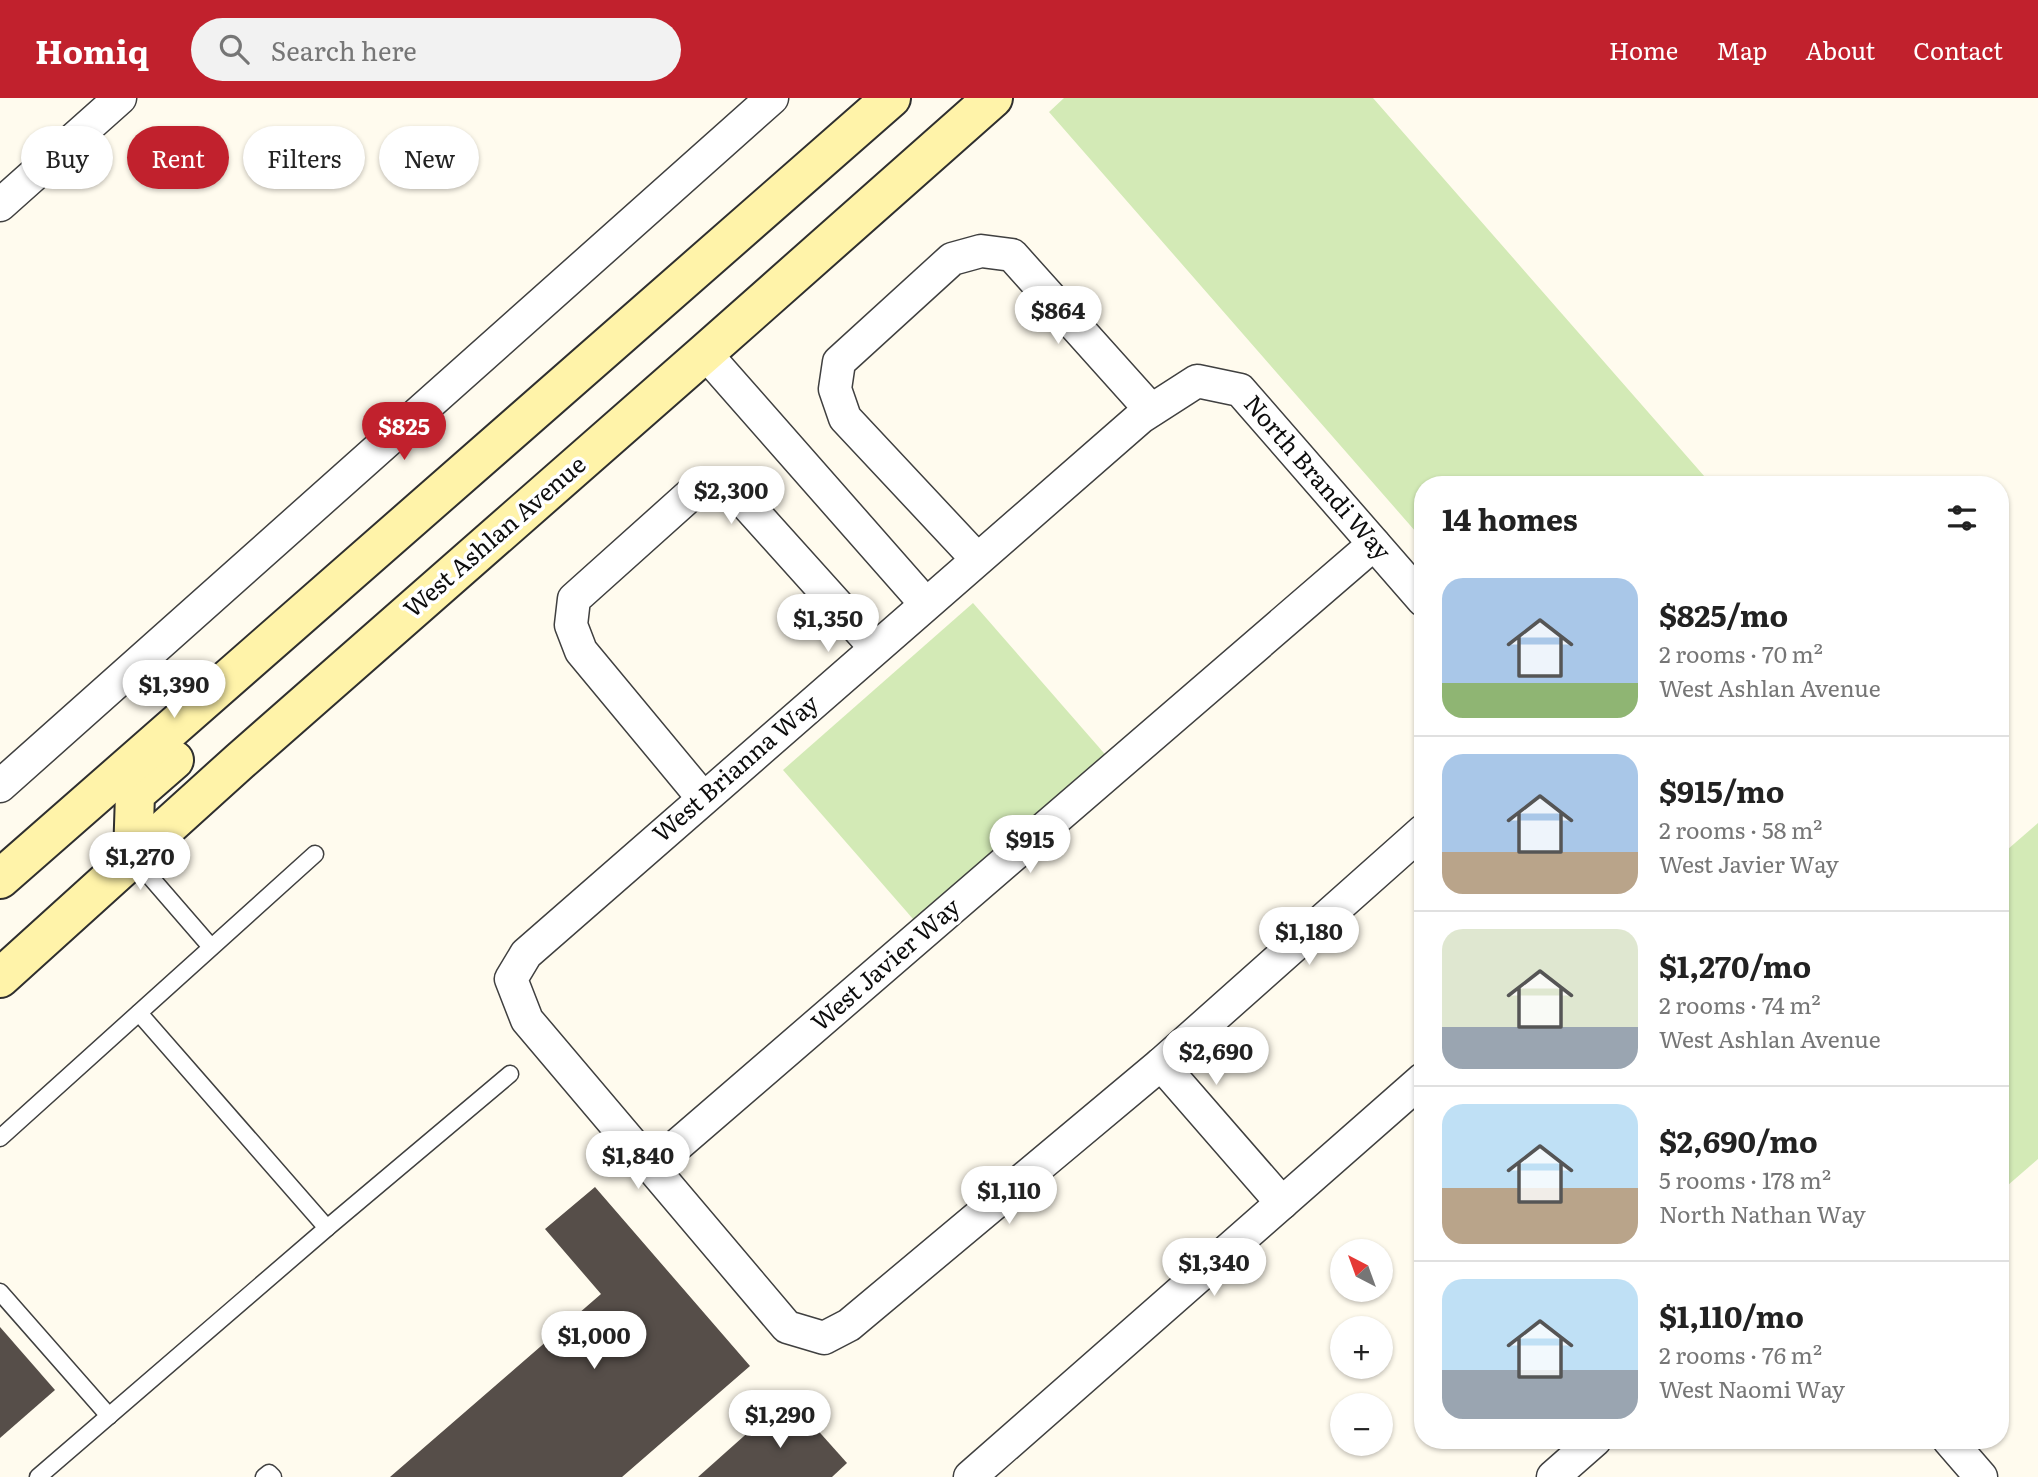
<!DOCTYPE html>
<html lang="en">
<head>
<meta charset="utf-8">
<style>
  body { margin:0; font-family:Literata,serif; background:#f2f2f2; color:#222; height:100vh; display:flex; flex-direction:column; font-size:26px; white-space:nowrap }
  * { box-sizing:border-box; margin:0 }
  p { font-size:23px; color:#767676 }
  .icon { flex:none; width:38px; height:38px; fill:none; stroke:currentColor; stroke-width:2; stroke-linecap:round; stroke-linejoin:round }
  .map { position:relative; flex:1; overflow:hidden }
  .details { position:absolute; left:1414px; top:378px; width:595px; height:973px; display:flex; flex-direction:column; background:#fff; border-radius:28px; box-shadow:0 2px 5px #0004 }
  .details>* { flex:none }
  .banner { position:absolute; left:21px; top:28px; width:665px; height:63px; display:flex; gap:14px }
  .needle { width:46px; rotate:319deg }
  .controls { position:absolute; left:1330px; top:1141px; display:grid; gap:14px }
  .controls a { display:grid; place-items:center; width:63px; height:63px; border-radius:50%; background:#fff; box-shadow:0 2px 5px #0004; font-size:35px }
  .price { position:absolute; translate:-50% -60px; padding:0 16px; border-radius:24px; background:#fff; color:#222; font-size:23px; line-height:46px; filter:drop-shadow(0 2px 4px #0008) }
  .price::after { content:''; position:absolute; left:50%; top:42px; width:21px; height:16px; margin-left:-10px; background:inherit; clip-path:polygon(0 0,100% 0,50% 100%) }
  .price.selected { background:#c1212d; color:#fff }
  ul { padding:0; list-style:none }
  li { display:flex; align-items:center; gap:21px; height:175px; padding:0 28px }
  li+li { border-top:2px solid #e0e0e0 }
  li span { display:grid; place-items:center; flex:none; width:196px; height:140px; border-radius:21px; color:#555 }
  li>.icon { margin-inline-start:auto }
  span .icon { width:84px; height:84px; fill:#fffc; stroke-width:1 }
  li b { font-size:30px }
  h2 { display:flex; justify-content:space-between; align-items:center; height:84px; padding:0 28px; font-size:30px }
  .chip { padding:0 24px; border-radius:32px; background:#fff; box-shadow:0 2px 5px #0004; font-size:24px; line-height:63px }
  .chip.selected { background:#c1212d; color:#fff }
  header { display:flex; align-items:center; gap:42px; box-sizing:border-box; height:98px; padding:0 35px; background:#c1212d; color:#fff }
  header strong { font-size:33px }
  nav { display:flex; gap:38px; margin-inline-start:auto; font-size:24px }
  .search { width:490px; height:63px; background:#f2f2f2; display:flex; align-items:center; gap:18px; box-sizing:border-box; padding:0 24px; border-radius:38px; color:#767676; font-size:26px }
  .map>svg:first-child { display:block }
  .green { fill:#d3eab6 }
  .building { fill:#564e49 }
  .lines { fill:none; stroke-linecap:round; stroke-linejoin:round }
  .lane-casing { stroke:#404040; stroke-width:19 }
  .street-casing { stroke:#404040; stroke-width:35 }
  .secondary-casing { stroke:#2f2f2f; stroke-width:42 }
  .lane { stroke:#fff; stroke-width:16 }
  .street { stroke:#fff; stroke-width:32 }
  .secondary { stroke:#fff3a9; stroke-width:38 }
  .labels { text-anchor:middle; stroke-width:7; stroke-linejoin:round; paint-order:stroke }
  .street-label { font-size:24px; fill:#0d0d0d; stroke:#fff }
</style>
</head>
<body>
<header>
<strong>Homiq</strong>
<div class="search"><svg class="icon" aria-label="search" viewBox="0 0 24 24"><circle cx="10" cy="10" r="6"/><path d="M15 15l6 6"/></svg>Search here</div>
<nav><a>Home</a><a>Map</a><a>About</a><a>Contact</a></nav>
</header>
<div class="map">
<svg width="2038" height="1379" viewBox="0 0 2038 1379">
  <rect width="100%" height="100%" fill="#fffbee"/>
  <g class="green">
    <path d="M1064,0H1373L1712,387H1423V442L1049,14Z"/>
    <path d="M973,505L1110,662L920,829L783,672Z"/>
    <path d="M2038,725V1061L2000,1094V758Z"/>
  </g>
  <g class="building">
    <path d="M595,1089L750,1268L622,1379H390L601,1196L545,1131Z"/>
    <path d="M0,1229L55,1292L0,1340Z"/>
    <path d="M788,1299L847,1365L832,1379H698Z"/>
  </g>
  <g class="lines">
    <g class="lane-casing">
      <g id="lane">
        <path d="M133,759L211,849"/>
        <path d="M0,1040L315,756"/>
        <path d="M327,1130L510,976"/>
        <path d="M0,1194L109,1318"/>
        <path d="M38,1379L327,1130L139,915"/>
        <path d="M264,1379L269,1375L273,1379"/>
      </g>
    </g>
    <g class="street-casing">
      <g id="street">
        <path d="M0,107L120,0"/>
        <path d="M705,255L925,505"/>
        <path d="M977,461L845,320L835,291L839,264L952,161L981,153L1012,157L1151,312"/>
        <path d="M1423,502L1240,292L1197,283L1141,319L526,856L511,881L527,922L787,1229L824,1240L849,1227L1161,966L1423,733"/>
        <path d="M0,688L772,0"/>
        <path d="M703,700L581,553L571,527L574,501L690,397L714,393L741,400L875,549"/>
        <path d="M1161,966L1282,1105"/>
        <path d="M652,1069L1374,446"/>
        <path d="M1949,1342L1981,1379"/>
        <path d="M970,1379L1423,981"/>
        <path d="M1553,1379L1595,1342"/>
      </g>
    </g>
    <g class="secondary-casing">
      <g id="secondary">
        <path d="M133,759L135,696L174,662"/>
        <path d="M0,781L891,0"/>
        <path d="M0,880L240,663L705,255L993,0"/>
      </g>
    </g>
    <use href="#lane" class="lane"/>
    <use href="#street" class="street"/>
    <use href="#secondary" class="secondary"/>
  </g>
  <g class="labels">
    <g class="street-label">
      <text transform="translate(1317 380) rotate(49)" y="8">North Brandi Way</text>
      <text transform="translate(495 439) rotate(-41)" y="8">West Ashlan Avenue</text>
      <text transform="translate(736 671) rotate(-41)" y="8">West Brianna Way</text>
      <text transform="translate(886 867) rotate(-41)" y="8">West Javier Way</text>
    </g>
  </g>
</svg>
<div class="controls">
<a><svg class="needle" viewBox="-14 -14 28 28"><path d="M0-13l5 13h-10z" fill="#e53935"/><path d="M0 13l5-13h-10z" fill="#767676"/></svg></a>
<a>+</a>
<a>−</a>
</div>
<b class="price" style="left:1058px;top:248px">$864</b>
<b class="price selected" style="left:404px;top:364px">$825</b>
<b class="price" style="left:731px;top:428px">$2,300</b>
<b class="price" style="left:828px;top:556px">$1,350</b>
<b class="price" style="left:174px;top:622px">$1,390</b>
<b class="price" style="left:1030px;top:777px">$915</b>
<b class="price" style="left:140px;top:794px">$1,270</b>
<b class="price" style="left:1309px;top:869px">$1,180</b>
<b class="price" style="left:1216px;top:989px">$2,690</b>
<b class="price" style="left:638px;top:1093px">$1,840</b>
<b class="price" style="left:1009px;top:1128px">$1,110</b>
<b class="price" style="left:1214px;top:1200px">$1,340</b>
<b class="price" style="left:594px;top:1273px">$1,000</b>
<b class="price" style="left:780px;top:1352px">$1,290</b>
<div class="banner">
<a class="chip">Buy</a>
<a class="chip selected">Rent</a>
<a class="chip">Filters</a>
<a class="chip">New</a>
</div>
<section class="details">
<h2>14 homes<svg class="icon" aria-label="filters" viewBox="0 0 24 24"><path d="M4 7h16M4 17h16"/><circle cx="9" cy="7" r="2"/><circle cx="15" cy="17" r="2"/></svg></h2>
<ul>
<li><span style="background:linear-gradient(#a9c7e8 75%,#8fb573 0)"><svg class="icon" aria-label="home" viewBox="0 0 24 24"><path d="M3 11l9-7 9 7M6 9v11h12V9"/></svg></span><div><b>$825/mo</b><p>2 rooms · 70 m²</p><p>West Ashlan Avenue</p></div></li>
<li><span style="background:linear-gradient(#a9c7e8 70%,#b9a48a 0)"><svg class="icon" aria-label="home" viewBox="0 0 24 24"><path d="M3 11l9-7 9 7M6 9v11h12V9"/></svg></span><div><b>$915/mo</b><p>2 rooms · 58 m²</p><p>West Javier Way</p></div></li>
<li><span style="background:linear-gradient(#dfe7d0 70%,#9aa5b1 0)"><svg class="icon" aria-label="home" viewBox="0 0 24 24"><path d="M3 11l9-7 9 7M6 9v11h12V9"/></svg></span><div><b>$1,270/mo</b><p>2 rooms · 74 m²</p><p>West Ashlan Avenue</p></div></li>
<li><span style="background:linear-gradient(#bfe0f5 60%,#b9a48a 0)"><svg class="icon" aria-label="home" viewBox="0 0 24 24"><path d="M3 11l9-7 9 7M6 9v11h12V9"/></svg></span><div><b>$2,690/mo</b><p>5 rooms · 178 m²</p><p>North Nathan Way</p></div></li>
<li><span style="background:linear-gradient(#bfe0f5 65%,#9aa5b1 0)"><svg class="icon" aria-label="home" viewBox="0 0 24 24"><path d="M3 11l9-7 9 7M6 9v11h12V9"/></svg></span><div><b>$1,110/mo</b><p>2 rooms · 76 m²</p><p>West Naomi Way</p></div></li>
</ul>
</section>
</div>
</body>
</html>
